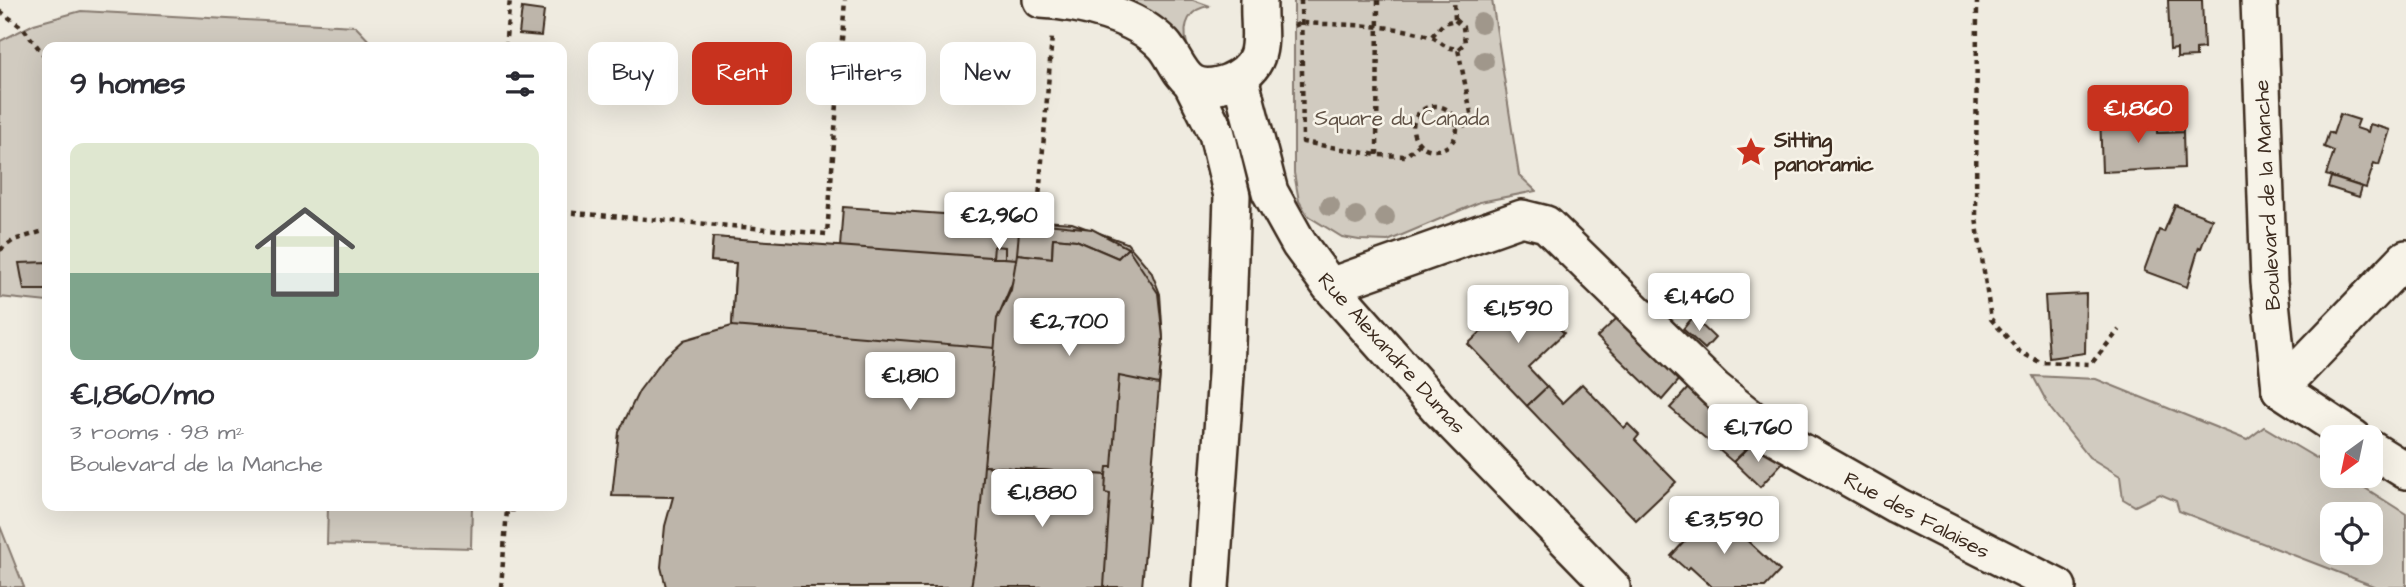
<!DOCTYPE html>
<html lang="en">
<head>
<meta charset="utf-8">
<style>
  body { margin:0; font-family:"Architects Daughter",sans-serif; background:#f2f2f3; color:#2b2b33; height:100vh; display:flex; flex-direction:column; font-size:26px; white-space:nowrap }
  * { box-sizing:border-box; margin:0 }
  p { font-size:23px; color:#7c7c81 }
  .icon { flex:none; width:38px; height:38px; fill:none; stroke:currentColor; stroke-width:2; stroke-linecap:round; stroke-linejoin:round }
  .map { position:relative; flex:1; overflow:hidden }
  .drawer { position:absolute; left:42px; top:42px; width:525px; height:469px; display:flex; flex-direction:column; background:#fff; border-radius:14px; box-shadow:0 7px 28px #0002 }
  .drawer>* { flex:none }
  .guide { position:absolute; left:588px; top:42px; width:665px; height:63px; display:flex; gap:14px }
  .needle { width:46px; rotate:213deg }
  .buttons { position:absolute; left:2320px; top:425px; display:grid; gap:14px }
  .buttons a { display:grid; place-items:center; width:63px; height:63px; border-radius:14px; background:#fff; box-shadow:0 7px 28px #0002; font-size:35px }
  .price { position:absolute; translate:-50% -60px; padding:0 16px; border-radius:7px; background:#fff; color:#222; font-size:23px; line-height:46px; filter:drop-shadow(0 2px 4px #0008) }
  .price::after { content:''; position:absolute; left:50%; top:42px; width:21px; height:16px; margin-left:-10px; background:inherit; clip-path:polygon(0 0,100% 0,50% 100%) }
  .price.active { background:#c8321e; color:#fff }
  ul { padding:0; list-style:none }
  li { display:grid; align-content:center; gap:14px; height:371px; padding:0 28px }
  li span { display:grid; place-items:center; height:217px; border-radius:14px; color:#555 }
  li>.icon { margin-inline-start:auto }
  span .icon { width:126px; height:126px; fill:#fffc; stroke-width:1 }
  li b { font-size:30px }
  h2 { display:flex; justify-content:space-between; align-items:center; height:84px; padding:0 28px; font-size:30px }
  .tag { padding:0 24px; border-radius:14px; background:#fff; box-shadow:0 7px 28px #0002; font-size:24px; line-height:63px }
  .tag.active { background:#c8321e; color:#fff }
  .map>svg:first-child { display:block }
  .green { fill:#d1cbc0; stroke:#867a6f; stroke-width:2; fill-rule:evenodd }
  .building { fill:#bdb5aa; stroke:#3b2a1e; stroke-width:2 }
  .lines { fill:none; stroke-linecap:round; stroke-linejoin:round }
  .minor-casing { stroke:#3b2a1e; stroke-width:40 }
  .path { stroke:#3b2a1e; stroke-width:4.5; stroke-dasharray:5 5; stroke-linecap:butt }
  .minor { stroke:#f7f3e8; stroke-width:35 }
  .tree { fill:#a0978b }
  .labels { text-anchor:middle; stroke-width:5; stroke-linejoin:round; paint-order:stroke }
  .park-label { font-size:21px; fill:#605246; stroke:#f7f3e8 }
  .poi-label { font-size:21px; font-weight:bold; fill:#3b2a1e; stroke:#f7f3e8; text-anchor:start }
  .street-label { font-size:21px; fill:#3b2a1e; stroke:#f7f3e8 }
</style>
</head>
<body>
<div class="map">
<svg width="2406" height="587" viewBox="0 0 2406 587">
  <rect width="100%" height="100%" fill="#efebe0"/>
  <filter id="ink" filterUnits="userSpaceOnUse"><feTurbulence type="fractalNoise" baseFrequency=".0143" numOctaves="2"/><feDisplacementMap in="SourceGraphic" scale="14" xChannelSelector="R" yChannelSelector="G"/><feConvolveMatrix kernelMatrix="1 2 1 2 8 2 1 2 1" color-interpolation-filters="sRGB"/></filter>
  <g filter="url(#ink)">
    <g class="green">
      <path d="M1122,0H1193L1210,6C1189,8 1182,25 1187,44C1169,29 1146,4 1122,0Z"/>
      <path d="M1294,0H1492L1519,175L1536,191L1480,202L1388,241L1359,240L1342,237L1308,216L1299,201L1294,173Z"/>
      <path d="M81,11L355,26L375,47H47V302L0,297V41L34,24Z"/>
      <path d="M2033,376L2096,379L2247,440L2264,427L2333,468V476H2346L2406,514V587H2376L2179,511L2176,501L2160,494L2135,506L2123,499L2120,476L2089,457L2050,408ZM2333,514H2371V553H2333Z"/>
      <path d="M328,506H472L471,548L327,544Z"/>
      <path d="M0,526L24,587H0Z"/>
    </g>
    <g class="building">
      <path d="M2168,0H2202L2204,48L2196,49V57L2177,58V49L2170,50Z"/>
      <path d="M522,8L544,11L541,36L519,34Z"/>
      <path d="M2140,112V126L2157,125V133L2183,132L2184,168L2102,172L2100,114Z"/>
      <path d="M2340,114L2359,120L2356,128L2368,132L2370,124L2390,130L2379,165L2374,163L2366,188L2326,175L2334,151L2324,147L2329,132L2333,134Z"/>
      <path d="M2183,124V132L2157,133V125Z"/>
      <path d="M2331,177L2362,187L2359,197L2328,187Z"/>
      <path d="M2175,205L2212,219L2201,248L2199,247L2187,287L2144,271L2159,230L2164,232Z"/>
      <path d="M843,207L1072,223L1127,243L1151,271L1160,294L1163,339L1142,587H666L661,567L665,526L673,497L612,496L619,432L639,391L664,358L684,340L732,326L736,263L711,261L713,237L840,247Z"/>
      <path d="M1020,221L1092,229L1128,248L1118,258L1076,240L1053,238L1052,258L1017,254Z"/>
      <path d="M713,237L1017,259L1016,274L997,319L995,348L732,326L736,263L711,261Z"/>
      <path d="M1053,238L1076,240L1118,258L1128,248L1158,293L1163,338L1159,384L1119,376L1112,467H1107L1106,475L984,466L997,319L1011,290L1017,254L1052,258Z"/>
      <path d="M994,246L1005,247V258H993Z"/>
      <path d="M47,262V290H24L19,263Z"/>
      <path d="M1524,291L1564,333L1528,367L1547,387L1527,406L1468,344Z"/>
      <path d="M2086,294L2085,353L2049,358L2045,296Z"/>
      <path d="M1693,317L1715,338L1705,349L1683,329Z"/>
      <path d="M1617,318L1681,378L1662,400L1597,337Z"/>
      <path d="M1582,384L1624,428L1628,424L1639,435L1635,440L1676,482L1636,520L1527,406L1547,387L1562,403Z"/>
      <path d="M1690,386L1754,442L1733,462L1670,408Z"/>
      <path d="M1754,442L1783,462L1760,487L1734,462Z"/>
      <path d="M984,466L1106,475L1105,493L1110,494L1104,587H971L977,552Z"/>
      <path d="M1714,510L1780,571L1765,587H1712L1690,567L1687,570L1671,556Z"/>
    </g>
    <g class="lines">
      <g class="minor-casing">
        <g id="minor">
          <path d="M1041,0C1080,2 1136,15 1164,45C1174,56 1180,76 1193,83C1204,89 1218,86 1229,82C1271,64 1257,35 1259,0"/>
          <path d="M2259,0L2269,282L2280,389"/>
          <path d="M1240,77L1270,192L1299,244L1330,286L1439,409L1612,587"/>
          <path d="M1191,82L1217,134L1232,196L1226,374L1211,587"/>
          <path d="M1330,286L1522,218L1546,224L1715,389L1771,434L1896,505L2058,587"/>
          <path d="M2280,389L2406,258"/>
          <path d="M2280,389L2354,438"/>
          <path d="M2371,449L2406,471"/>
        </g>
      </g>
      <g class="path">
        <path d="M1301,0L1303,142L1377,155L1406,156L1419,144"/>
        <path d="M1977,0L1976,218L1991,319L2020,352L2040,362L2091,364L2119,330"/>
        <path d="M0,11L23,28L47,59"/>
        <path d="M1455,20L1463,27L1465,43L1458,49"/>
        <path d="M1294,26L1301,23C1339,25 1393,24 1429,36C1442,40 1439,47 1458,49L1473,123L1457,127"/>
        <path d="M1432,36L1444,23L1455,20L1454,0"/>
        <path d="M505,47L510,0"/>
        <circle cx="1435" cy="128" r="22"/>
        <path d="M1377,155L1378,0"/>
        <path d="M562,212L827,234L845,0"/>
        <path d="M1037,223L1052,36"/>
        <path d="M0,250L14,240L47,230"/>
        <path d="M501,587L507,510H515V506"/>
      </g>
      <use href="#minor" class="minor"/>
    </g>
    <g class="tree">
      <circle cx="1481" cy="23" r="10"/>
      <circle cx="1484" cy="61" r="10"/>
      <circle cx="1330" cy="206" r="10"/>
      <circle cx="1356" cy="216" r="10"/>
      <circle cx="1385" cy="217" r="10"/>
    </g>
  </g>
  <defs>
    <g id="sight-bare" transform="scale(2.415)"><path d="M0-6L1.8-2.2L6-1.7L2.9 1.2L3.7 5.4L0 3.3L-3.7 5.4L-2.9 1.2L-6-1.7L-1.8-2.2Z" fill="#c8321e" stroke="#f7f3e8" stroke-width="2.5" paint-order="stroke"/></g>
  </defs>
  <g fill-rule="evenodd">
    <use href="#sight-bare" x="1751" y="152"/>
  </g>
  <g class="labels">
    <g class="park-label">
      <text x="1402" y="125">Square du Canada</text>
    </g>
    <g class="poi-label">
      <text x="1774" y="147">Sitting<tspan x="1774" dy="24">panoramic</tspan></text>
    </g>
    <g class="street-label">
      <text transform="translate(2267 195) rotate(-93)" y="7">Boulevard de la Manche</text>
      <text transform="translate(1392 353) rotate(48)" y="7">Rue Alexandre Dumas</text>
      <text transform="translate(1917 515) rotate(28)" y="7">Rue des Falaises</text>
    </g>
  </g>
</svg>
<div class="buttons">
<a><svg class="needle" viewBox="-14 -14 28 28"><path d="M0-13l5 13h-10z" fill="#e53935"/><path d="M0 13l5-13h-10z" fill="#7c7c81"/></svg></a>
<a><svg class="icon" aria-label="locate" viewBox="0 0 24 24"><circle cx="12" cy="12" r="6"/><path d="M12 2v4M12 18v4M2 12h4M18 12h4"/></svg></a>
</div>
<b class="price active" style="left:2138px;top:145px">€1,860</b>
<b class="price" style="left:999px;top:252px">€2,960</b>
<b class="price" style="left:1699px;top:333px">€1,460</b>
<b class="price" style="left:1518px;top:345px">€1,590</b>
<b class="price" style="left:1069px;top:358px">€2,700</b>
<b class="price" style="left:910px;top:412px">€1,810</b>
<b class="price" style="left:1758px;top:464px">€1,760</b>
<b class="price" style="left:1042px;top:529px">€1,880</b>
<b class="price" style="left:1724px;top:556px">€3,590</b>
<div class="guide">
<a class="tag">Buy</a>
<a class="tag active">Rent</a>
<a class="tag">Filters</a>
<a class="tag">New</a>
</div>
<section class="drawer">
<h2>9 homes<svg class="icon" aria-label="filters" viewBox="0 0 24 24"><path d="M4 7h16M4 17h16"/><circle cx="9" cy="7" r="2"/><circle cx="15" cy="17" r="2"/></svg></h2>
<ul>
<li><span style="background:linear-gradient(#dfe7d0 60%,#7fa58c 0)"><svg class="icon" aria-label="home" viewBox="0 0 24 24"><path d="M3 11l9-7 9 7M6 9v11h12V9"/></svg></span><div><b>€1,860/mo</b><p>3 rooms · 98 m²</p><p>Boulevard de la Manche</p></div></li>
</ul>
</section>
</div>
</body>
</html>
